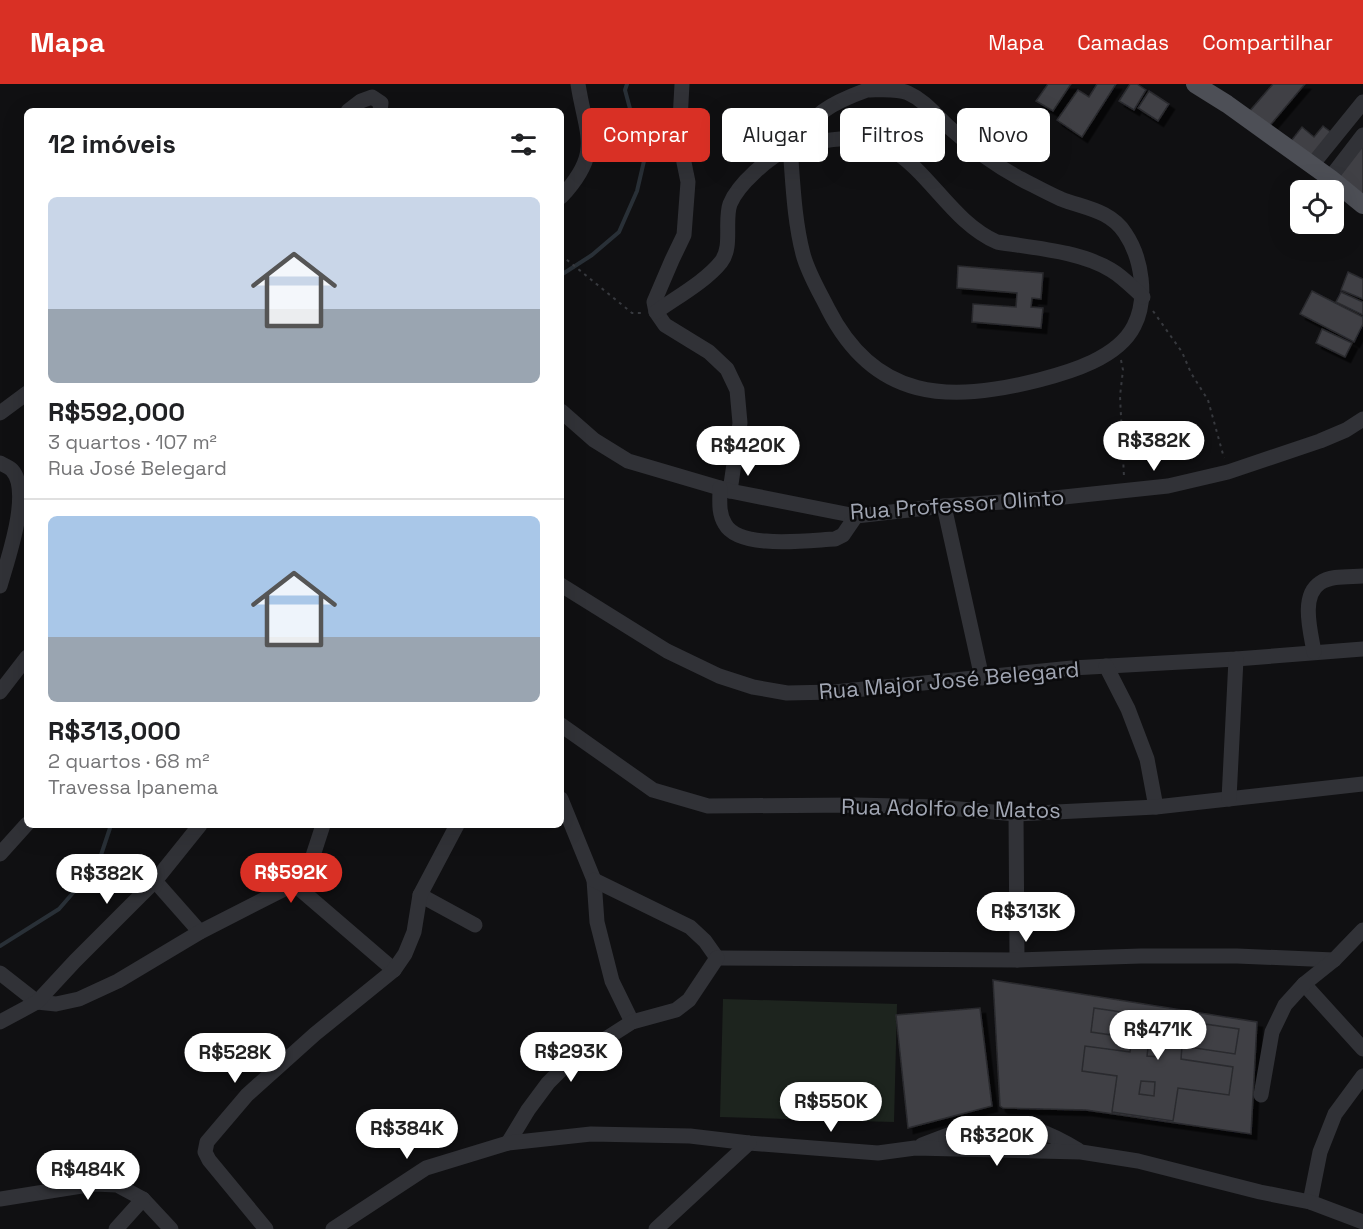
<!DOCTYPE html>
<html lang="pt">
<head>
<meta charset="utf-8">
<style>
  body { margin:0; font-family:"Space Grotesk",sans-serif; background:#f2f2f2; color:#202124; height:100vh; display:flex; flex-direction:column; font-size:22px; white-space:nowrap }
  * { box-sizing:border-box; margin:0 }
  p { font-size:20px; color:#757577 }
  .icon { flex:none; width:33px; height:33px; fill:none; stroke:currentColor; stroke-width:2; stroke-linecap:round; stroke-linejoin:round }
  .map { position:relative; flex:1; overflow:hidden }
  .side { position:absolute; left:24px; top:24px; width:540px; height:720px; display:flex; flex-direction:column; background:#fff; border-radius:9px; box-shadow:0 6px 24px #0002 }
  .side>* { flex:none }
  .top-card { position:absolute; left:582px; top:24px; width:570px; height:54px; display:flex; gap:12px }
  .buttons { position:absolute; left:1290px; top:96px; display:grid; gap:12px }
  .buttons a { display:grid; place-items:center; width:54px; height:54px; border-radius:9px; background:#fff; box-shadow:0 6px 24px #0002; font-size:30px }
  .price { position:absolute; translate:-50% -51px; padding:0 14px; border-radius:21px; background:#fff; color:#222; font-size:20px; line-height:39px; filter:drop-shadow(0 2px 3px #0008) }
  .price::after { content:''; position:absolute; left:50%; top:36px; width:18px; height:14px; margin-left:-9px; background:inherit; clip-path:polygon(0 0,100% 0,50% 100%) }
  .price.current { background:#d93025; color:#fff }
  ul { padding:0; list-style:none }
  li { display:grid; align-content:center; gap:12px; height:318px; padding:0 24px }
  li+li { border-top:2px solid #e0e0e0 }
  li span { display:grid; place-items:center; height:186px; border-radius:9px; color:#555 }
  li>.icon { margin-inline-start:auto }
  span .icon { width:108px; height:108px; fill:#fffc; stroke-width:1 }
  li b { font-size:26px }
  h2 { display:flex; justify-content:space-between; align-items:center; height:72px; padding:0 24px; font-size:26px }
  .tag { padding:0 21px; border-radius:9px; background:#fff; box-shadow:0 6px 24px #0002; font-size:21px; line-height:54px }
  .tag.current { background:#d93025; color:#fff }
  header { display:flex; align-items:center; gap:36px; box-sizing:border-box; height:84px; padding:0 30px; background:#d93025; color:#fff }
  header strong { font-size:28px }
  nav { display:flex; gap:33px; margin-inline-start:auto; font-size:21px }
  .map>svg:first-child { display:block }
  .green { fill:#1d241e }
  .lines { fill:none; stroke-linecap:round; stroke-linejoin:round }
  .stream { stroke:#293037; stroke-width:4 }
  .building { fill:#3f4045; stroke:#2a2a2e; stroke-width:1.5; fill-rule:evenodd; filter:url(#shadow) }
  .path { stroke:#37393e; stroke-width:2; stroke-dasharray:3 4.5; stroke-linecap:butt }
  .minor { stroke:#313237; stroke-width:15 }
  .major { stroke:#4d4f56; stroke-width:18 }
  .labels { text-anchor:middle; stroke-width:5; stroke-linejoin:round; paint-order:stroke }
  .street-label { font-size:22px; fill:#a1a6b3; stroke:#0b0b0d }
</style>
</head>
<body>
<header>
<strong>Mapa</strong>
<nav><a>Mapa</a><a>Camadas</a><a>Compartilhar</a></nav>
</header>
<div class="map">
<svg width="1363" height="1145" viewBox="0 0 1363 1145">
  <defs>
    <filter id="shadow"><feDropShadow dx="5.5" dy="5.5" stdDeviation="0" flood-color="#0009"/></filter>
  </defs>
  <rect width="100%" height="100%" fill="#101012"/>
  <path class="green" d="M723,915L897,920L894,1038L720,1033Z"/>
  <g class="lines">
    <g class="stream">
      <path d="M561,191L592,171L619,148L637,107L644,77L625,6L627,0"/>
      <path d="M0,862L59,825L98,780L111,741"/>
    </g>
  </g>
  <g class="building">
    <path d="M1048,0H1071L1053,27L1036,17Z"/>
    <path d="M1097,0H1116L1082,53L1057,36L1078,6L1089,13Z"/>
    <path d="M1130,0H1137L1146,6L1134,26L1119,17Z"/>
    <path d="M1273,0H1305L1267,45L1248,29Z"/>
    <path d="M1149,7L1169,20L1158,37L1138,24Z"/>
    <path d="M1323,42L1332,49L1309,78L1287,62L1302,43L1314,53Z"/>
    <path d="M1363,59V118L1335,98Z"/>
    <path d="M958,182L1043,189L1041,215L1032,214L1031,223L1043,224L1041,244L972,238L973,220L1016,223L1017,209L957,204Z"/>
    <path d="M1348,188L1363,195V215L1341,206Z"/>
    <path d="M1312,207L1363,233V240L1354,258L1300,230Z"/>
    <path d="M1341,208L1363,218V231L1336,218Z"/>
    <path d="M1322,245L1352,259L1345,273L1316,259Z"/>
    <path d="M993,896L1257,938L1251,1050L1086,1026L1003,1024L1000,1022Z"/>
    <path d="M980,924L992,1022L908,1044L896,931Z"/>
    <path d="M1094,924L1239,945L1235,970L1182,962L1181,975L1233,983L1229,1011L1178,1004L1173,1037L1112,1028L1117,992L1082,987L1085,962L1130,968L1132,954L1091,948ZM1149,956L1162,958L1160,973L1147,972ZM1141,997L1155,998L1154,1012L1139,1010Z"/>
  </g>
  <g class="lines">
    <g class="path">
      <path d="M561,171L632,229H641"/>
      <path d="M1153,227L1182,268L1191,289L1208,316L1224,374"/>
      <path d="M1121,276L1123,286L1120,312L1124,393"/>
    </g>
    <g class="minor">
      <path d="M682,0L679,54L688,98L684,151L672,176L654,218L656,228L665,241L709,268L727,285L737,306L740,339L730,407"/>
      <path d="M867,6C879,6 897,4 908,9C926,17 937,33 951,45C971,63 995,81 1019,94C1033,101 1047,109 1061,115C1084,124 1110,126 1125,149C1142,174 1148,215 1134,242C1118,274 1070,288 1039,296C948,319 875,317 828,225C819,207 808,189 803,170C794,135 793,99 790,63C814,30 828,20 867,6Z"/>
      <path d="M348,27L361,17L372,13L381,19L380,27"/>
      <path d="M1312,81L1363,18"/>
      <path d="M1330,94L1363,51"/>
      <path d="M561,113C603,68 586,52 578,0"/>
      <path d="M656,228C677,213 706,197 721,178C733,163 724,137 730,120C738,100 769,73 789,64C795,61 804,61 811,59C838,54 866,50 891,65C931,89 952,138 997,158C1033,164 1080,167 1111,186C1123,193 1132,203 1143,213"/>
      <path d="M561,327L594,356L628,377L730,407L856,432L944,422L1045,415L1168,402L1228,388L1320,357L1346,346L1363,335"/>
      <path d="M0,329L27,309"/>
      <path d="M0,379C4,381 9,383 12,386C32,408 7,477 0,502"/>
      <path d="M720,404C720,416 718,429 725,440C739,466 810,456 835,455L843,451L856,432"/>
      <path d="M944,422L982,594"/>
      <path d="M561,501L667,567L719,592L753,603L787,609L834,608L1072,584L1236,575L1363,565"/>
      <path d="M1314,568C1311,549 1300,512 1320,499C1331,491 1350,493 1363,492"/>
      <path d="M1106,582L1128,625L1147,675L1156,723"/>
      <path d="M0,608L27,573"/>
      <path d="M561,641L653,706L708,722L856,721L937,723L1016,730L1156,723L1363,700"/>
      <path d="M561,715L594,796L597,838L612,897L632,938"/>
      <path d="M1229,715L1236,575"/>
      <path d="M1016,730L1017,876"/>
      <path d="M0,770L27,740"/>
      <path d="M594,796L690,843L705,857L717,874"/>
      <path d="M155,797L200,848"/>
      <path d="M294,800L394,886"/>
      <path d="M420,811L475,841"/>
      <path d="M717,874L1017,876L1141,872H1237L1334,876"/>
      <path d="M0,889L37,918"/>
      <path d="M1304,900L1363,965"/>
      <path d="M37,918L56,920L79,915L118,897L200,848L294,800L308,787L323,741"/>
      <path d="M0,938L37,918L75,877L155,797L200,741"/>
      <path d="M1261,1011L1272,948L1285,921L1304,900L1334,876L1363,846"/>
      <path d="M508,1059L528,1026L548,999L568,979L632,938L676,926L689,916L717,874"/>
      <path d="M922,1061C986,1035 1017,1029 1078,1066"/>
      <path d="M0,1115L94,1100L117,1101L143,1115L171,1145"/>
      <path d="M1310,1118L1320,1068L1335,1030L1363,992"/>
      <path d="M116,1145L143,1115"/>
      <path d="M266,1145L209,1076L205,1068L207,1058L247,1011L315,950L394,886L405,870L414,848L420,811L457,741"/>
      <path d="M333,1145L426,1084L508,1059L591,1050L690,1052L749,1059L878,1069L915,1064L1081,1068L1138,1077L1260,1108L1310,1118L1363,1138"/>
      <path d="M656,1145L749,1059"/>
    </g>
    <path class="major" d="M1195,0L1227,20L1330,94L1363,121"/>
  </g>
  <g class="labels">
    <g class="street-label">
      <text transform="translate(957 420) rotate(-4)" y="8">Rua Professor Olinto</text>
      <text transform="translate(949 596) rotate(-5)" y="8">Rua Major José Belegard</text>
      <text transform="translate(951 724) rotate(1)" y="8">Rua Adolfo de Matos</text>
    </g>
  </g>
</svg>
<div class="buttons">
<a><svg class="icon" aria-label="locate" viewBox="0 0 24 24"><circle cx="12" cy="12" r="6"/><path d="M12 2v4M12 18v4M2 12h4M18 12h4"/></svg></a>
</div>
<b class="price" style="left:1154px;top:388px">R$382K</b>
<b class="price" style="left:748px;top:393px">R$420K</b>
<b class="price current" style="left:291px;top:820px">R$592K</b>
<b class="price" style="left:107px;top:821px">R$382K</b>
<b class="price" style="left:1026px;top:859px">R$313K</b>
<b class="price" style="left:1158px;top:977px">R$471K</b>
<b class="price" style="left:571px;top:999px">R$293K</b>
<b class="price" style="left:235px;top:1000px">R$528K</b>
<b class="price" style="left:831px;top:1049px">R$550K</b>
<b class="price" style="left:407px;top:1076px">R$384K</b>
<b class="price" style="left:997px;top:1083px">R$320K</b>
<b class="price" style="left:88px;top:1117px">R$484K</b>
<div class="top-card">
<a class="tag current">Comprar</a>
<a class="tag">Alugar</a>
<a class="tag">Filtros</a>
<a class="tag">Novo</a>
</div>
<section class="side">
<h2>12 imóveis<svg class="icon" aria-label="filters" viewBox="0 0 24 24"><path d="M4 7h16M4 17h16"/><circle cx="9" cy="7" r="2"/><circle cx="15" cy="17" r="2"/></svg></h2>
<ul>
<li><span style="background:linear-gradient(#c9d6e8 60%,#9aa5b1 0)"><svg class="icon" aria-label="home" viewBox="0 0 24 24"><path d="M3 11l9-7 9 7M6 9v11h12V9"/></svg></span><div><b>R$592,000</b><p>3 quartos · 107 m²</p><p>Rua José Belegard</p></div></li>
<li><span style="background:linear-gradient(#a9c7e8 65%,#9aa5b1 0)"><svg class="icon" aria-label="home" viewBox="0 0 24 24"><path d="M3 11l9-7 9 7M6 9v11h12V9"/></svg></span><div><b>R$313,000</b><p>2 quartos · 68 m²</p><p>Travessa Ipanema</p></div></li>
</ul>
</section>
</div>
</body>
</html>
